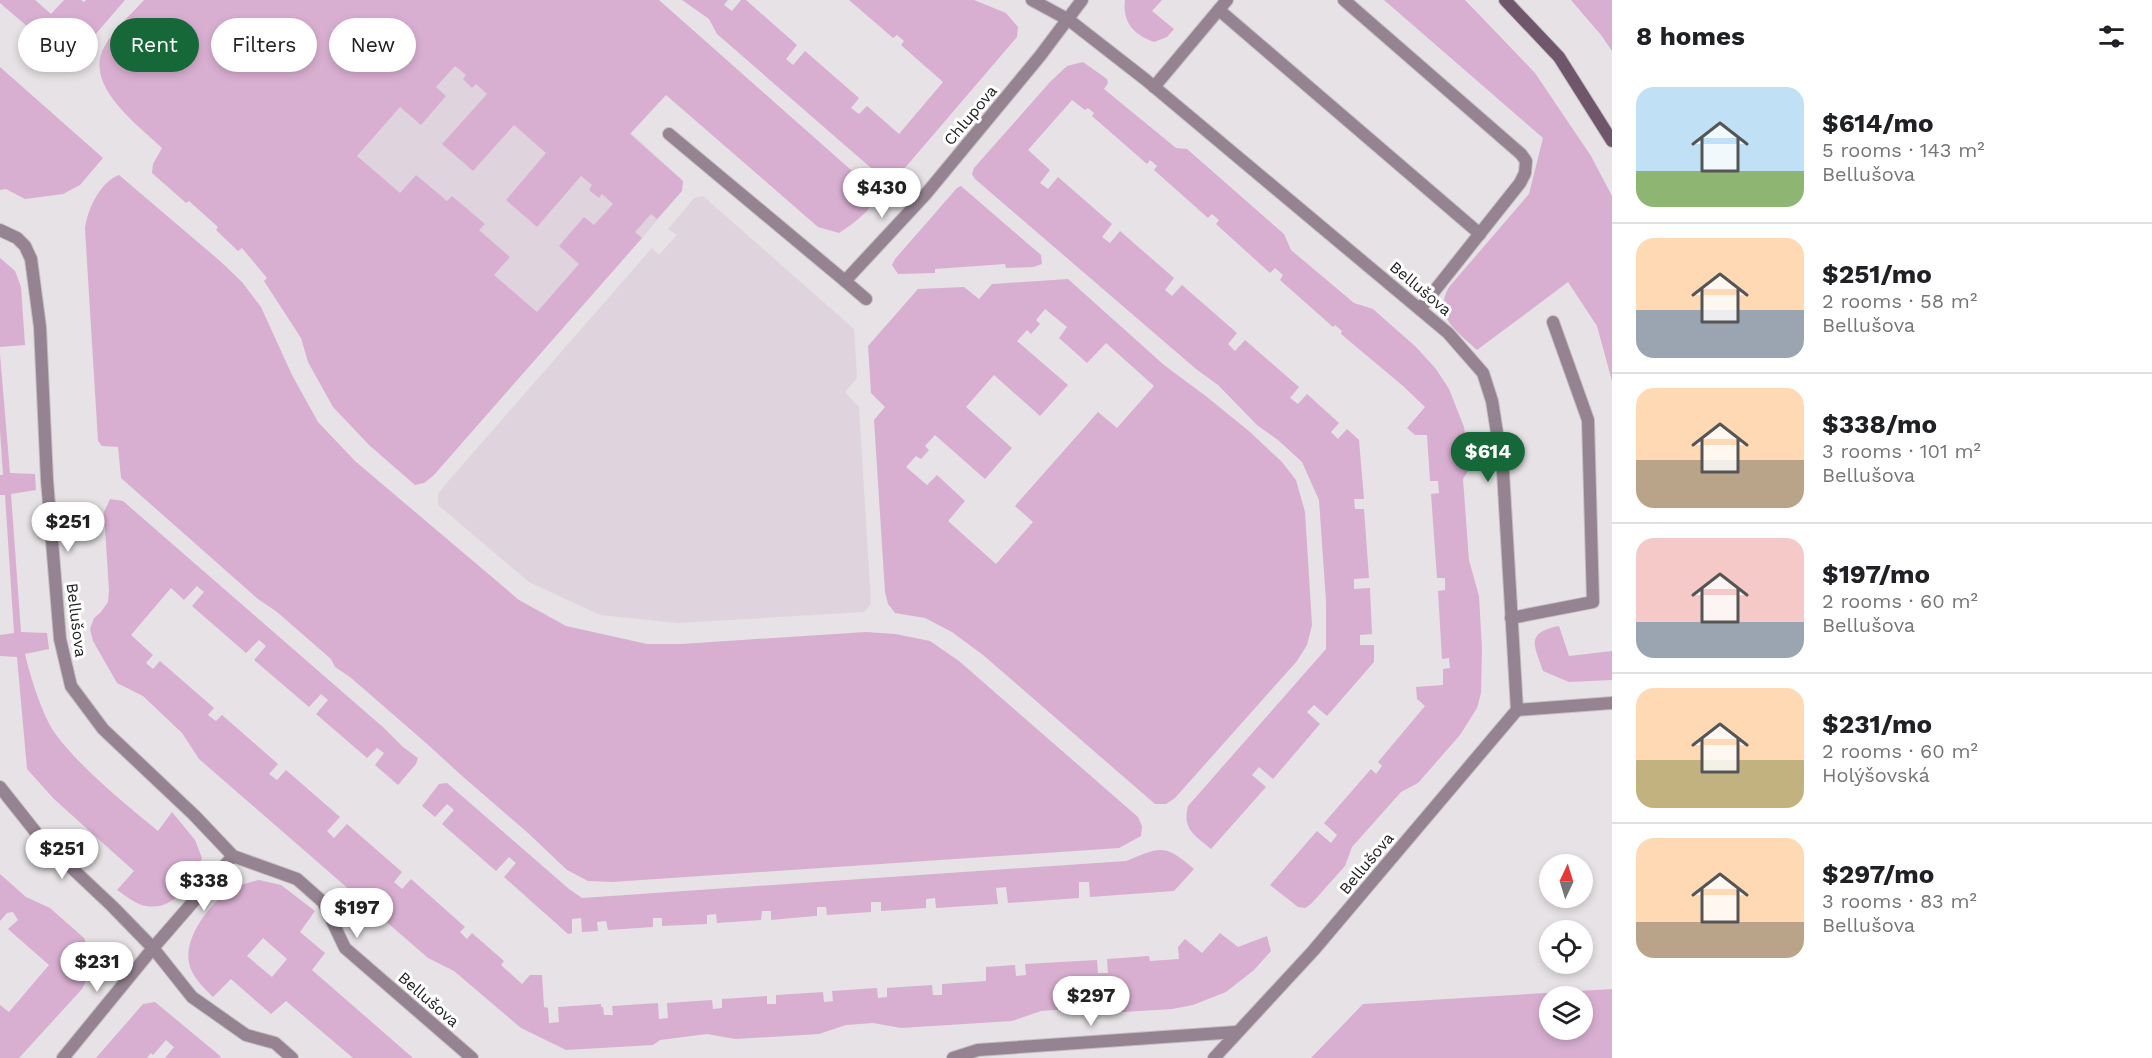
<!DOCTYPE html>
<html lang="en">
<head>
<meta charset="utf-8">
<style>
  body { margin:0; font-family:"Work Sans",sans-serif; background:#f6f6f6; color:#202124; height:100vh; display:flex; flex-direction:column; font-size:22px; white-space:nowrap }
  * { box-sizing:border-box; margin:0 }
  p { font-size:20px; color:#757577 }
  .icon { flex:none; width:33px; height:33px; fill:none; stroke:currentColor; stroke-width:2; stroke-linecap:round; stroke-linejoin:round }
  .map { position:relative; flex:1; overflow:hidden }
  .sheet { display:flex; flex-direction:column; background:#fff; width:540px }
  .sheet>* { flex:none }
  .hud { position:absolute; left:18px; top:18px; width:570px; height:54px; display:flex; gap:12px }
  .needle { width:39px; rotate:4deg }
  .tools { position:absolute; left:1539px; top:854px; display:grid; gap:12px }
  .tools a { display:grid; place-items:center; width:54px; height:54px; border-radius:50%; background:#fff; box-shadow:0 3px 9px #0003; font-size:30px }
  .price { position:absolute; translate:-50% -51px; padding:0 14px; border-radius:21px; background:#fff; color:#222; font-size:20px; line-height:39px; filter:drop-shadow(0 2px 3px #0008) }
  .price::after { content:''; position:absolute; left:50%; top:36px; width:18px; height:14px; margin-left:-9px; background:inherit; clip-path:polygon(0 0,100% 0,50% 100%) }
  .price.current { background:#166838; color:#fff }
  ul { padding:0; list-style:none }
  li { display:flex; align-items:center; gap:18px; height:150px; padding:0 24px }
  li+li { border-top:2px solid #e0e0e0 }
  li span { display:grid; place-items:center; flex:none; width:168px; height:120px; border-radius:18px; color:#555 }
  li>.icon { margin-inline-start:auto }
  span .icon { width:72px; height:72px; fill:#fffc; stroke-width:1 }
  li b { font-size:26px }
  h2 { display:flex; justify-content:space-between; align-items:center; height:72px; padding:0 24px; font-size:26px }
  .tag { padding:0 21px; border-radius:27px; background:#fff; box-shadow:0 3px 9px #0003; font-size:21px; line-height:54px }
  .tag.current { background:#166838; color:#fff }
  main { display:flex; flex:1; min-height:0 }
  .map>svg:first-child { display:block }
  .built { fill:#dfd4dd }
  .green { fill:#d9afd1; fill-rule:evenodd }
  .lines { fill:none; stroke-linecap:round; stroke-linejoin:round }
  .lane-casing { stroke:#c3bfc2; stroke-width:14 }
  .street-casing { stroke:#c3bfc2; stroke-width:14 }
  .secondary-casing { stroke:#c3bfc2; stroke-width:14 }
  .lane { stroke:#958392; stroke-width:12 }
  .street { stroke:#958392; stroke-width:12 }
  .secondary { stroke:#70566b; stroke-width:12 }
  .labels { text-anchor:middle; stroke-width:6; stroke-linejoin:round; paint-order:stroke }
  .street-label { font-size:16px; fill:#222022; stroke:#fff }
</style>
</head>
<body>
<main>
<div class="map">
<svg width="1612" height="1058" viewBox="0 0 1612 1058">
  <rect width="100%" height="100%" fill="#e6e2e5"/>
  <g class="built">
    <path d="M442,45L631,133L683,181L682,191L642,238L433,476L368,414L335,121Z"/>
    <path d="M703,196L854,329L857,378L845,392L859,407L871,604L864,612L678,623L600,615L529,582L438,505V494L444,486L652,248L659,255L677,235L668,229L694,198Z"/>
  </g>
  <g class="green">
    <path d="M0,0H35L51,14L64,0H81L84,2L86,0H125L87,44L65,45L43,40L0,3Z"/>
    <path d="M144,0H659L868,185C870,188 872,190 873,193C877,209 849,226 839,233L818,227L666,95L630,134L683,181L682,191L657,219L651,214L635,232L642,238L433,476L424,483L415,485L369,445L333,407L308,362L301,338L264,281L267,278L242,248L238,251L216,230L218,227L189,201L186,203L152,173L153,164L162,148C140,127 90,90 101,55C108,34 130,16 144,0ZM455,66L466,75L463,79L472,88L476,84L487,94L442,144L473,171L514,125L546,153L506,200L537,227L581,176L592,185L589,190L599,198L602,194L613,204L594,225L584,217L559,246L579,264L537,312L494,275L510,257L479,230L485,224L452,196L447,201L416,175L400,193L357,156L400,107L421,125L446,96L436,87Z"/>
    <path d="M682,0H728L724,5L732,11L741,0H746L797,45L786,59L793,65L805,51L859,98L851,108L859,114L867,106L899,134L943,82L901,45L904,41L897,35L893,38L849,0H974L1006,13L1018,27L1017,37L898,176L888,179L878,174L717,34L709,19Z"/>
    <path d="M1125,0H1162L1152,11L1174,29L1167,37L1154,42C1134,35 1122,22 1125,0Z"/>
    <path d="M1384,0H1465L1535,73L1591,156L1612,196V381L1597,326L1568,282L1477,350C1458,332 1432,316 1449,287L1529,194L1543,138Z"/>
    <path d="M1571,0H1612V51L1601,35Z"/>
    <path d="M1083,62L1107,79L1108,83L1104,89L1176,148L1187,149L1284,234L1291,250L1354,303L1373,309L1416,347L1436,369L1449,389L1464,427L1470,468L1463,479L1469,560L1479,596L1482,649L1481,693L1477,708L1460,735L1418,783L1401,792L1352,847L1345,866L1311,904L1305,908L1298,907L1270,885L1317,831L1331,843L1337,835L1324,823L1371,769L1376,774L1382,766L1378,762L1425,706L1417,699L1416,687L1443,685V669L1450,668L1449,658L1442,659L1438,591L1445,590V578H1437L1431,494L1439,493L1438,481H1430L1427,435H1415L1407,428L1425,407L1403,386L1341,334L1342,331L1335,325L1333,327L1280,280L1283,275L1275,268L1270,273L1216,224L1219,220L1212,214L1208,218L1154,170L1157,166L1150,160L1147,164L1092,116L1094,113L1088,108L1085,110L1072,100L1028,150L1050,170L1040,183L1048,189L1058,177L1112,224L1102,237L1110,243L1120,231L1174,278L1165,290L1172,296L1182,285L1237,333L1228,344L1235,351L1245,340L1299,387L1290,398L1298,404L1307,394L1339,423L1331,432L1338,439L1347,429L1359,440L1364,499H1354L1355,509H1364L1369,578L1354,579V589L1370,588L1372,634L1360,635V645H1374V662L1327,716L1314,705L1307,712L1320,724L1273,779L1259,767L1252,775L1266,787L1211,849C1195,835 1182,830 1188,806L1326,649V601L1319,500L1302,462L1278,440L1257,425L1218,385L1196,369L975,179L972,174L974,168L1050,82L1067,66Z"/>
    <path d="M0,67L103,158L80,185L63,194L25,199L6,189L0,190Z"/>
    <path d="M119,175L220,261L242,282L261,307L292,375L318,422L355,461L519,600L566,626L647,644H681L866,632L895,634L930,641L959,661L1138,817L1142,826L1141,836L1119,848L612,882L588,881L567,870L528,833L461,775L426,743L350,677L335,667L331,659L277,612L258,599L121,478L118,447L102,446L98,441L85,229C87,210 100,182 119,175Z"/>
    <path d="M961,186L1041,255L1042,264L1033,267L1006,268L1005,264L935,269V273L898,274L892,265L895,259L957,188Z"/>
    <path d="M0,258L15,271L21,287L25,345L0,347Z"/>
    <path d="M1068,279L1164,365L1207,397L1250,432L1282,462L1296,480L1305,512L1312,625L1307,645L1297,661L1175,798L1166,804H1155L983,655L952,632L925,618L895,613L888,604L885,592L874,420L885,407L871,393L868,346L918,289L964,287L979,299L992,284ZM1045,309L1067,327L1059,338L1087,363L1106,343L1154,386L1117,428L1098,412L1015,506L1033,522L996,564L948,521L965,501L937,475L927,485L906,467L916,456L921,459L929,450L925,446L935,435L985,479L1012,448L966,407L994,375L1040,416L1068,385L1017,341L1027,330L1031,334L1040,324L1036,320Z"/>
    <path d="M0,354L10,473L35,474L36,490L11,494L21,632L47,633L49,649L25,654C30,676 43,718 57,736C84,771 124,803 158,831L172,812L195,840L202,858C193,882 175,911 146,906C136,905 125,895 117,890L134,871L54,799L27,769L17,657L0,656V635L14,633L5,495H0V475H3L0,430Z"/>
    <path d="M110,499L123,501L384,728L403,747L418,758L416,764L398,785L375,765L384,753L377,748L367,758L316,714L328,700L321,694L309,707L254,660L266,646L259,640L246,653L192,606L204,592L197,586L184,600L171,588L131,635L153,655L146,663L153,669L160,661L214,708L208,715L216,721L222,715L278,764L269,774L277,780L286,770L340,817L327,831L334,838L347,824L402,872L394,882L402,889L411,879L465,927L460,932L467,939L472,933L504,961L501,965L522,984L530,975H542L544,1007L548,1008L549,1023L559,1022L558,1007L601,1004V1007H603L604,1015H613L612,1006L658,1003L659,1019L668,1018L667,1003L712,1000L713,1009L722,1008V999L767,996V1004H776V995L823,992L824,1002L833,1001L832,991L877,988L878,998L887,997V988L932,985L933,995H942V984L986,981V967L1015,965L1016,976L1026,975L1025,964L1097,960L1098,973H1108L1107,959L1149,956L1150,961L1179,959L1178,947L1185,939L1202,953L1220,933L1238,947L1267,936L1271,951L1254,970L1226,992L1193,1005L1172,1009L1124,1012L1096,1007L1041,1011L1012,1021L901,1028L873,1023L846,1025L819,1034L735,1039L707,1034L660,1040L653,1045L566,1050L521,1028L454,971L428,958L199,759L182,733L143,696L117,683L93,641L90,629L94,618L101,612L108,602L109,590L104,512Z"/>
    <path d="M1559,626L1569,656L1612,651V680L1569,682L1543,671C1534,644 1525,633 1559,626Z"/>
    <path d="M447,783L569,889L582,898L1126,861C1161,847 1164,843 1194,869L1174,891L1090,897L1089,882H1079V898L1008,903L1006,887L996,888L998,904L936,908L935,898L926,899V908L881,911V902H871V912L827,915L826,907H817V916H815L771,920V911H762L761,920L717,923L716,914L707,915V924L662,926V918H653V927L608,930L606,921L597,922L598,931L582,932L581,918L572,919V933L568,934L504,877L516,863L509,857L496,871L442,824L454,810L447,804L435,817L422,806L439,784Z"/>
    <path d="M0,874L26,897L50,908L84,938L94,964L82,989L19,1058H0V1005L9,1012L49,965L8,929L18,920L13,912L7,913L0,921Z"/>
    <path d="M259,880L281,885L315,911L300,932L325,953L312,970L413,1058H353L286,1001L271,1014L231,979L213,997C203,987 192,977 189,963C184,938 207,909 224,894C233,886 247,883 259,880ZM263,938L287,959L272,977L247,956Z"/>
    <path d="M1612,989V1058H1311L1363,1004ZM1550,996H1582V1029H1550Z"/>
    <path d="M155,1002L219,1055L221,1058H165L174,1047L166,1040L153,1055L151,1053L147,1058H96L143,1004Z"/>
  </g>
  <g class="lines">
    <g class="lane-casing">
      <g id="lane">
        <path d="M1344,0L1521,154L1526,161L1525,173L1520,183L1420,309"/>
        <path d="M1219,10L1480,234"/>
        <path d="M1154,87L1227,0"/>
        <path d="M1511,618L1593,602L1588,420L1553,322"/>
      </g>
    </g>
    <g class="street-casing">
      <g id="street">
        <path d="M1032,0L1069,20L1146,80L1448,333L1483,373L1492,401L1503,471L1517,710L1313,951L1214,1058"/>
        <path d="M669,134L845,281L925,195L1040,56L1082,0"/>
        <path d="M0,230L17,238L25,246L31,259L40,327L47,480L60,639L71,686L103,729L194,815L233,856L297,879L323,902L345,948L472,1058"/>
        <path d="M845,281L866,299"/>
        <path d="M1517,710L1612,703"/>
        <path d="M0,787L42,840L112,906L153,948L192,997L246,1035L275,1043L292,1058"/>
        <path d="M63,1058L153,948L233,856"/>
        <path d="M953,1058L978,1050L1236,1032"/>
      </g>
    </g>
    <g class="secondary-casing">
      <path id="secondary" d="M1505,0L1559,57L1612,141"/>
    </g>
    <use href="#lane" class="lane"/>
    <use href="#street" class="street"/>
    <use href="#secondary" class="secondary"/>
  </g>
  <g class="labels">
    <g class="street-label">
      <text transform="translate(970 115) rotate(-50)" y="6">Chlupova</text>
      <text transform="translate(1421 288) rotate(40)" y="6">Bellušova</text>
      <text transform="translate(77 620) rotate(83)" y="6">Bellušova</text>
      <text transform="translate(1366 863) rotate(-50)" y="6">Bellušova</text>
      <text transform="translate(429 999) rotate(41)" y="6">Bellušova</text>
    </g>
  </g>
</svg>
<div class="tools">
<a><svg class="needle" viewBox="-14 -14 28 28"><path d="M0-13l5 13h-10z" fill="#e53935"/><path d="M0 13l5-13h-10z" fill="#757577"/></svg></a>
<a><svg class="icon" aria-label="locate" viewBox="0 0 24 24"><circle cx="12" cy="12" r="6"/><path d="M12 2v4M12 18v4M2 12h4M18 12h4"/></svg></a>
<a><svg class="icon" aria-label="layers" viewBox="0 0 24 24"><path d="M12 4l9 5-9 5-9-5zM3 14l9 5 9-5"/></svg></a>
</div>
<b class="price" style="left:882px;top:219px">$430</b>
<b class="price current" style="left:1488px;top:483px">$614</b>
<b class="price" style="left:68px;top:553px">$251</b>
<b class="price" style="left:62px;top:880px">$251</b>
<b class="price" style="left:204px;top:912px">$338</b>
<b class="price" style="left:357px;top:939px">$197</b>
<b class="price" style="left:97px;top:993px">$231</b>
<b class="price" style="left:1091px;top:1027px">$297</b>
<div class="hud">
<a class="tag">Buy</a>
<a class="tag current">Rent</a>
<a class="tag">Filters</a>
<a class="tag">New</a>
</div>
</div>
<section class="sheet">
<h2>8 homes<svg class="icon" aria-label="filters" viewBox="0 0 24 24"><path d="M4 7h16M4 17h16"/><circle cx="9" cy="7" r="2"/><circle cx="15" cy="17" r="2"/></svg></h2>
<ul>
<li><span style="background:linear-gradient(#bfe0f5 70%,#8fb573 0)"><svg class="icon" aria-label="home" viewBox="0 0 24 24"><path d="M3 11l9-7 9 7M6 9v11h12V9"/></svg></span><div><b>$614/mo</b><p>5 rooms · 143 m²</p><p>Bellušova</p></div></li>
<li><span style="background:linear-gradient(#ffd9b3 60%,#9aa5b1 0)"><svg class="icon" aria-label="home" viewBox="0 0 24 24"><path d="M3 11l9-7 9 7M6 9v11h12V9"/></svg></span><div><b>$251/mo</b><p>2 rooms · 58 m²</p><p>Bellušova</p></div></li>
<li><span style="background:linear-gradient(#ffd9b3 60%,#b9a48a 0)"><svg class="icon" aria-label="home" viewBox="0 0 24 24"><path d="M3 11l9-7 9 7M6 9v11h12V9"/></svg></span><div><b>$338/mo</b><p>3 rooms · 101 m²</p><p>Bellušova</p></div></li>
<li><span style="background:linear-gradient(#f6c9c9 70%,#9aa5b1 0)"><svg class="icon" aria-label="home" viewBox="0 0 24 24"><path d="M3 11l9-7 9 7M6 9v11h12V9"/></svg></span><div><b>$197/mo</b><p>2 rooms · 60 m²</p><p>Bellušova</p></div></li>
<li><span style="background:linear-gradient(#ffd9b3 60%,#c2b280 0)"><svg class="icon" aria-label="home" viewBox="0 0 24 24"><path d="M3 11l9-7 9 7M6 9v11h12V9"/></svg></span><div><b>$231/mo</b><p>2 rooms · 60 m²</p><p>Holýšovská</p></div></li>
<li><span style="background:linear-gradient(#ffd9b3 70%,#b9a48a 0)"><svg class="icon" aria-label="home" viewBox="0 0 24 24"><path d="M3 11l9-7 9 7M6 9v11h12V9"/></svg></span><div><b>$297/mo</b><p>3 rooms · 83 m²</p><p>Bellušova</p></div></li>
</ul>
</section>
</main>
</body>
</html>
